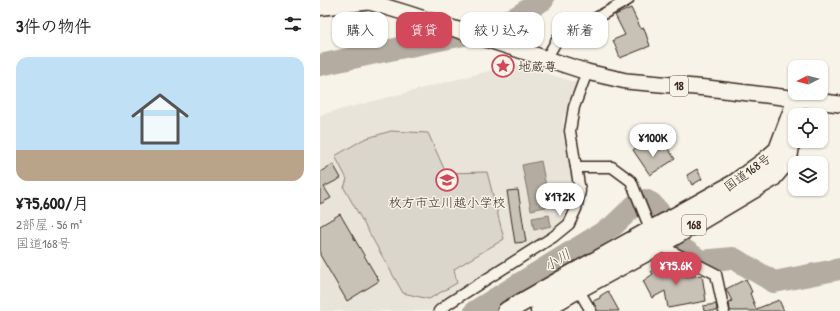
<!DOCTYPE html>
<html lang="ja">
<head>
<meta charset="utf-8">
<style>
  body { margin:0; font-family:"Patrick Hand","Klee One",sans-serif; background:#f6f6f6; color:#222; height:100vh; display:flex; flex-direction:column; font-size:15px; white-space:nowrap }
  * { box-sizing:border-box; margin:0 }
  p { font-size:13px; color:#767676 }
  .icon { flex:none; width:22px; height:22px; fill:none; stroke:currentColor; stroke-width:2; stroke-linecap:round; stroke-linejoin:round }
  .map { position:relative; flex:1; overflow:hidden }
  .drawer { display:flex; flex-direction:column; background:#fff; width:320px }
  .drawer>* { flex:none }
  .banner { position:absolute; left:12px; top:12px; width:380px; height:36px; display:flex; gap:8px }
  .needle { width:26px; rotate:264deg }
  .controls { position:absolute; left:468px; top:60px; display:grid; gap:8px }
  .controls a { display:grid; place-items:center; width:40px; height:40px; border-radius:8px; background:#fff; box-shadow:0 1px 3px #0004; font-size:20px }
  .price { position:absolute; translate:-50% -34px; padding:0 9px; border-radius:14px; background:#fff; color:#222; font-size:13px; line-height:26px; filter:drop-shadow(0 1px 2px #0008) }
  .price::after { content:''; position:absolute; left:50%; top:24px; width:12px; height:9px; margin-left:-6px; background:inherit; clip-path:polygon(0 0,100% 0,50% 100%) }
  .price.active { background:#d1495b; color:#fff }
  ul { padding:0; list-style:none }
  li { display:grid; align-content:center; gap:8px; height:212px; padding:0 16px }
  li+li { border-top:1px solid #e0e0e0 }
  li span { display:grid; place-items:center; height:124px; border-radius:12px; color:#555 }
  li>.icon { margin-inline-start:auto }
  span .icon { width:72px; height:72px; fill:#fffc; stroke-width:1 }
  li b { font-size:17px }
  h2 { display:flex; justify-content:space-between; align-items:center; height:48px; padding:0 16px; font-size:17px }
  .chip { padding:0 14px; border-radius:12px; background:#fff; box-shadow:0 1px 3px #0004; font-size:14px; line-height:36px }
  .chip.active { background:#d1495b; color:#fff }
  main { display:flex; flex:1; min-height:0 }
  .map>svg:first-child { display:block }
  .built { fill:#e9e4d9 }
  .green { fill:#dbd6cb; stroke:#8b8074 }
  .water { fill:#b4aca0; stroke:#84786c }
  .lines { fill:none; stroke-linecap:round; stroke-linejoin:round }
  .river { stroke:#b4aca0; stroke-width:22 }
  .building { fill:#c8c1b6; stroke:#3b2a1e }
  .street-casing { stroke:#3b2a1e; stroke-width:13 }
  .primary-casing { stroke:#3b2a1e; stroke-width:18 }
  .highway-casing { stroke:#3b2a1e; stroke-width:21 }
  .street { stroke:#f7f3e8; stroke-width:10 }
  .primary { stroke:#f7f3e8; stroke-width:15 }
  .highway { stroke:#f7f3e8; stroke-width:18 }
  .labels { text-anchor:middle; stroke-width:3; stroke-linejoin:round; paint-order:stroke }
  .shield { fill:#f7f3e8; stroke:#73665b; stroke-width:1 }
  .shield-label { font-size:12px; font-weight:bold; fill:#3b2a1e }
  .poi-label { font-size:13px; fill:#3b2a1e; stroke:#f7f3e8; text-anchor:start }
  .street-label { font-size:13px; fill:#3b2a1e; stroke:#f7f3e8 }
  .water-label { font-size:14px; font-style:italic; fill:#5f5145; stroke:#f7f3e8 }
</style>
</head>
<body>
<main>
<section class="drawer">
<h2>3件の物件<svg class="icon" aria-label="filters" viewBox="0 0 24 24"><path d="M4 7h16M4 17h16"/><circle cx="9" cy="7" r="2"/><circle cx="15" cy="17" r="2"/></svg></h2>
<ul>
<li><span style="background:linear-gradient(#bfe0f5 75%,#b9a48a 0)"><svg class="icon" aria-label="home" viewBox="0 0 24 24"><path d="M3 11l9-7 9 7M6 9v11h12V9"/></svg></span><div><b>¥75,600/月</b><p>2部屋 · 56 m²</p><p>国道168号</p></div></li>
</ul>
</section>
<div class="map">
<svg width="520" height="311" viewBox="0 0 520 311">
  <rect width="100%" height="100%" fill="#f7f3e8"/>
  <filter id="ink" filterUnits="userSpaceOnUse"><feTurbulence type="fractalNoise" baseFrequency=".025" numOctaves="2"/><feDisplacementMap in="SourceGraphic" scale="8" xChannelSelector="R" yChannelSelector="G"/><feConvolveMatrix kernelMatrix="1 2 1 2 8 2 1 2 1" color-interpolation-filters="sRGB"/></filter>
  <g filter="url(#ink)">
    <path class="built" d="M196,64L258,83L243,120V136L257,191L247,222L132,297L112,311H0V115Z"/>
    <path class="green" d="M71,131L108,133L126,173L167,172L184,239L134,269L137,283L109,299L83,293L24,188L27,179L15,156L44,139Z"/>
    <g class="water">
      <path d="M221,161L230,206L211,210L202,165Z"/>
      <path d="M229,215L231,226L214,230L212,218Z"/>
    </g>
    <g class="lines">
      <g class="river">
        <path d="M0,65L65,51L154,33L196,17L223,0"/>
        <path d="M325,200L331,203L341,214"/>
        <path d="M360,246L362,248L381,261L413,258L454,282L520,269"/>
        <path d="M155,311L293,226L315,205"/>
      </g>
    </g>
    <g class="building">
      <path d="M311,8L321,29L324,28L330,46L300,58L293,40L305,35L295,15Z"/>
      <path d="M325,142L331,151L337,148L339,150L346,146L355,159L330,175L313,150Z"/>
      <path d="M13,164L21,178L4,187L11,198L0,204V172Z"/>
      <path d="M377,169L382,179L372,185L367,175Z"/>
      <path d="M198,190L206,242L195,243L187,191Z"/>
      <path d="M20,214L59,281L27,301L0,255V226Z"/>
      <path d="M352,259L355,261L364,277L382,275L386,301L348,308L345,291L332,298L323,281L333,274L331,271Z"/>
      <path d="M426,279L432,292L430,293L436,309L459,300L464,311H410L409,302L412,301L406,289Z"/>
      <path d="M288,291L299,311H277L273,301L280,298V296Z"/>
      <path d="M396,304L397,311H384L383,306Z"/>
    </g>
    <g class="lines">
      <g class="street-casing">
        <g id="street">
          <path d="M226,59L237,40L308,0"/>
          <path d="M256,167H292L311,181L331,231L339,245L396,274L404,311"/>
          <path d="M258,289L271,311"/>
          <path d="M119,311L129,303L233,237L249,224L256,209L260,191L250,131L254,107L267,72"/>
        </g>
      </g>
      <g class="primary-casing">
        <path id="primary" d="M43,0L86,13L267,72L306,81L387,88L520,104"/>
      </g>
      <g class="highway-casing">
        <g id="highway">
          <path d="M0,6L52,0"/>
          <path d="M187,311L245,278L414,184L444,162L458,150L477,99"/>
          <path d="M220,311L258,289L339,245L452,178L468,159L472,133"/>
        </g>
      </g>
      <use href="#street" class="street"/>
      <use href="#primary" class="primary"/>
      <use href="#highway" class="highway"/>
    </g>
  </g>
  <defs>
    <g id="sight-ring" transform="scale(1.15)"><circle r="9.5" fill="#f7f3e8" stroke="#d1495b" stroke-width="1.5"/><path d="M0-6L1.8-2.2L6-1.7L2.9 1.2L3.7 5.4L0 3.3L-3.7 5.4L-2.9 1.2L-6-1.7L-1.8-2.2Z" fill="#d1495b"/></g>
    <g id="school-ring" transform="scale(1.15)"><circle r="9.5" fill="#f7f3e8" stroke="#d1495b" stroke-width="1.5"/><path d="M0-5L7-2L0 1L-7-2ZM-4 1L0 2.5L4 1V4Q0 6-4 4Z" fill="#d1495b"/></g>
  </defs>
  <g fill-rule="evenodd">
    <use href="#sight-ring" x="183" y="66"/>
    <use href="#school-ring" x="127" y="180"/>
  </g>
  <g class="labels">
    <g class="shield">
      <rect x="350" y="76" width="18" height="20" rx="3"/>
      <rect x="362" y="215" width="24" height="20" rx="3"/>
    </g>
    <g class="shield-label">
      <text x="359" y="90">18</text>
      <text x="374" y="229">168</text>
    </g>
    <g class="poi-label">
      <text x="198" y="71">地蔵尊</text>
      <text x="127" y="207" text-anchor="middle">枚方市立川越小学校</text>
    </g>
    <g class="street-label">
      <text transform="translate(427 172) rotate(-36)" y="5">国道168号</text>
    </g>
    <g class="water-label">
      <text transform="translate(237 260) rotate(-32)" y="5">小川</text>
    </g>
  </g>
</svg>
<div class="controls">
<a><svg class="needle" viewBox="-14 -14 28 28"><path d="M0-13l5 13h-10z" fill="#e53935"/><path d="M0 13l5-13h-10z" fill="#767676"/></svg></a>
<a><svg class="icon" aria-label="locate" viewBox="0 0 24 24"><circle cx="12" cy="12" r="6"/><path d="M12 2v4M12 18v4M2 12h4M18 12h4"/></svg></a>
<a><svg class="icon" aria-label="layers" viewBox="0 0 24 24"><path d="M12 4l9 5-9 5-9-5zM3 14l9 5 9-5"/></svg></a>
</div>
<b class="price" style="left:333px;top:158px">¥100K</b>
<b class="price" style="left:240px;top:217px">¥172K</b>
<b class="price active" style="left:356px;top:286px">¥75.6K</b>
<div class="banner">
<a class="chip">購入</a>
<a class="chip active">賃貸</a>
<a class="chip">絞り込み</a>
<a class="chip">新着</a>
</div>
</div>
</main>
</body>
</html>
